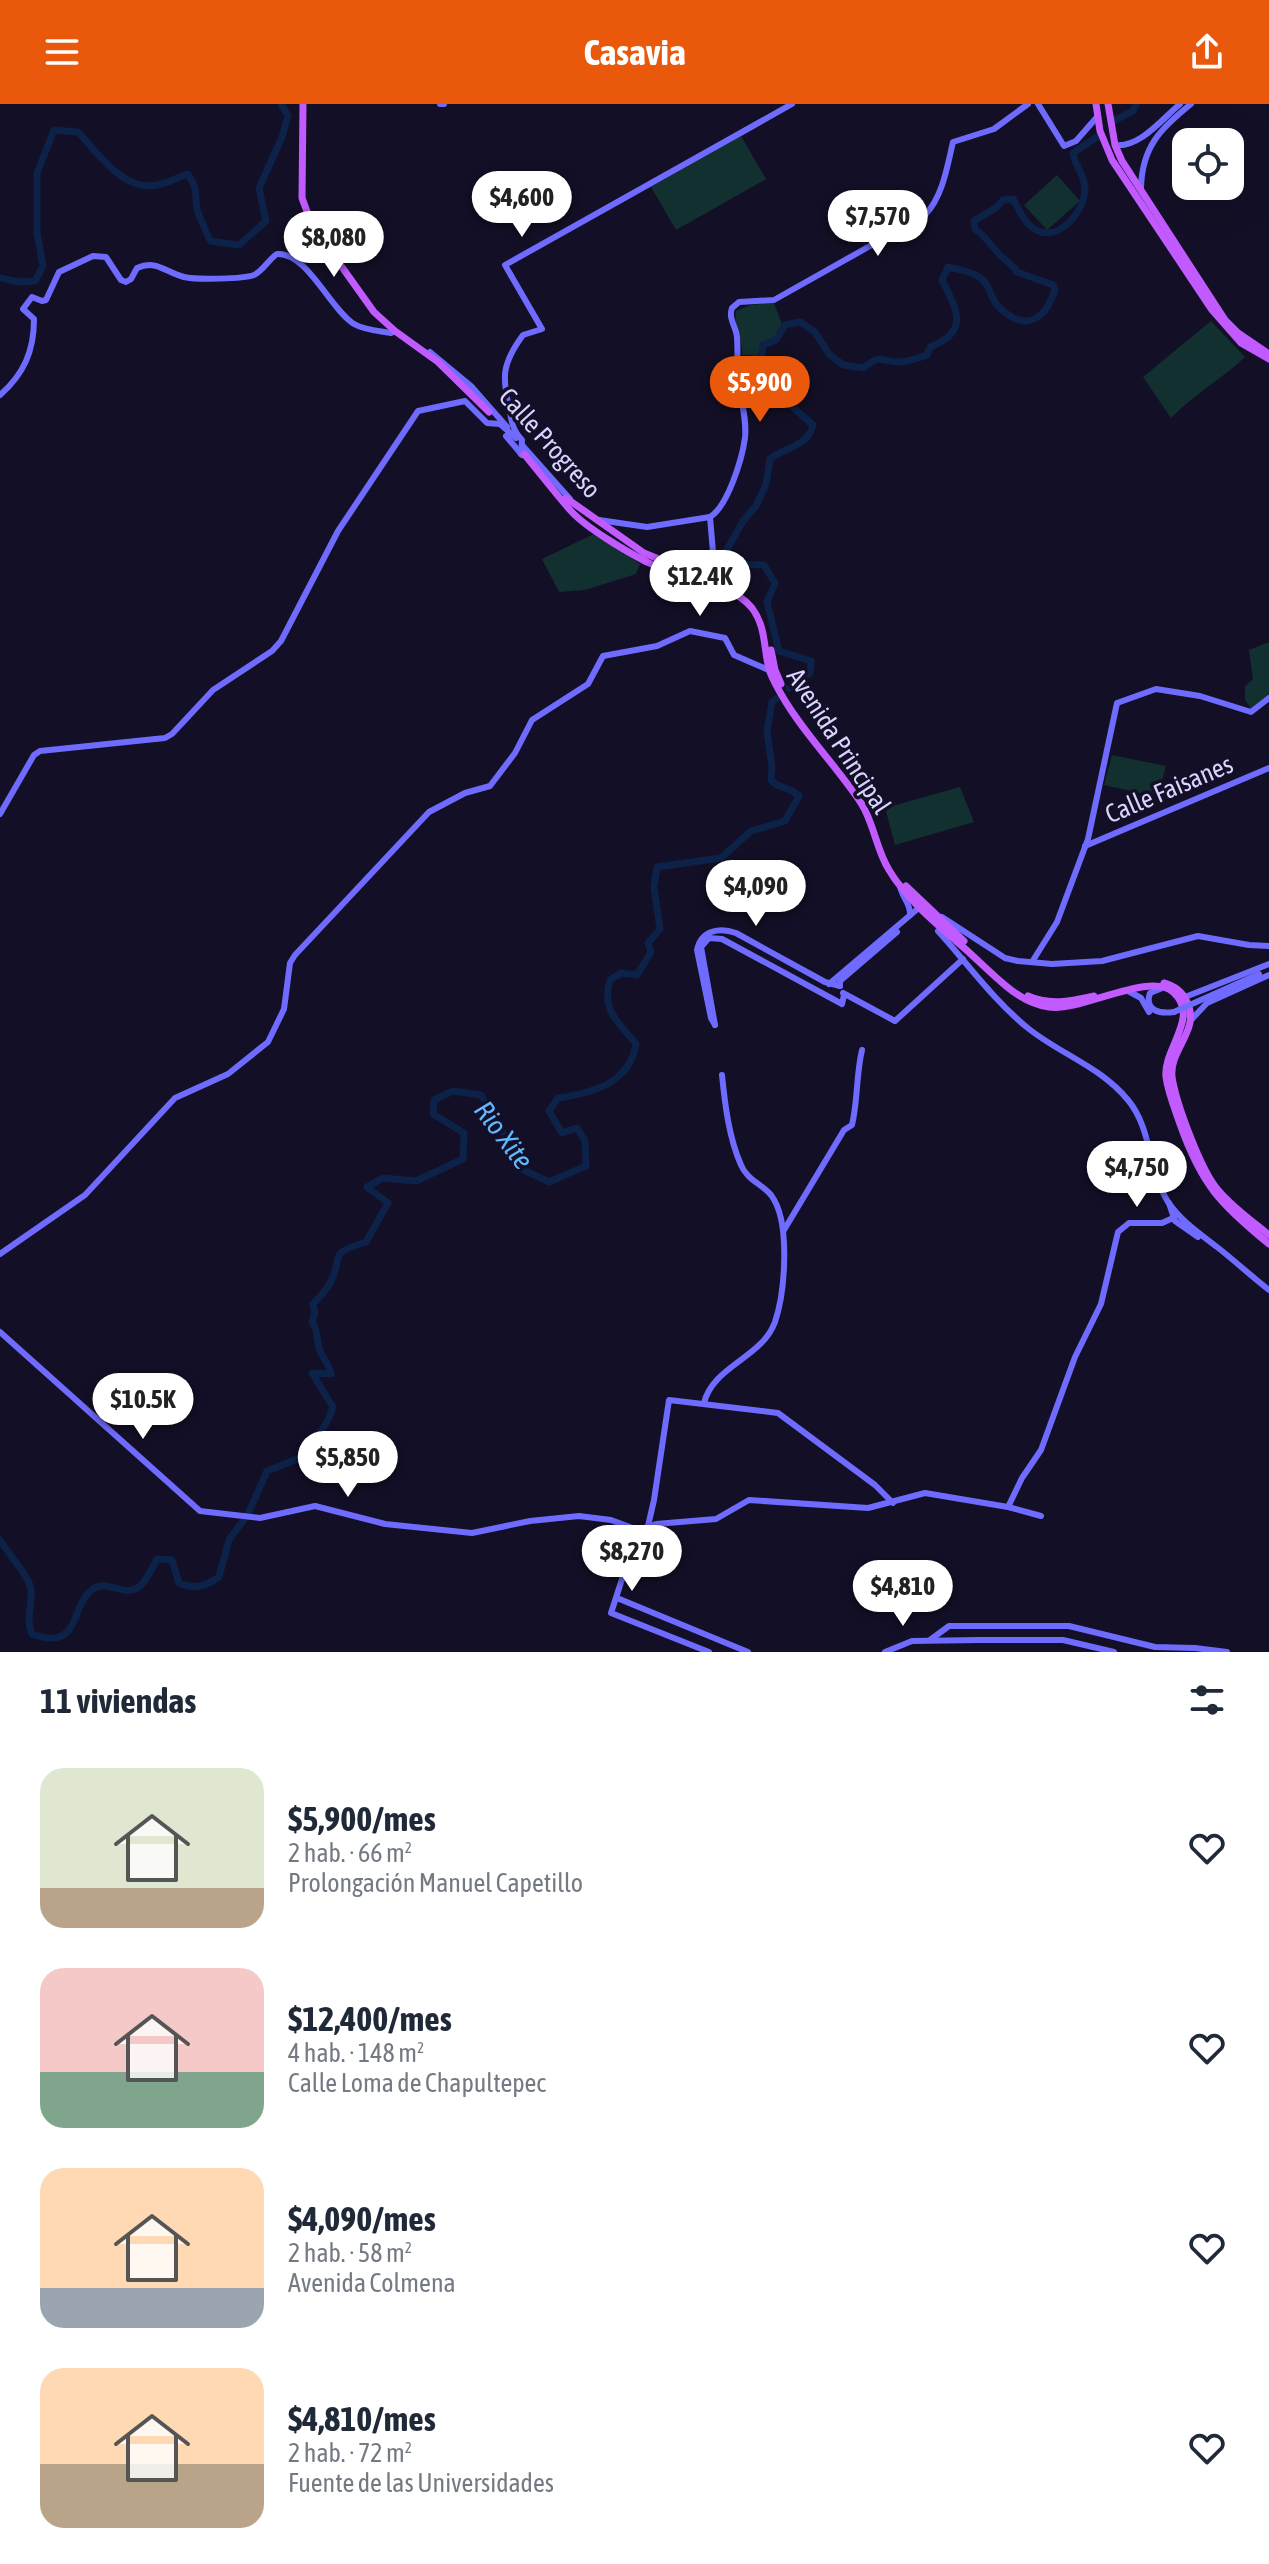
<!DOCTYPE html>
<html lang="es">
<head>
<meta charset="utf-8">
<style>
  body { margin:0; font-family:"Asap Condensed",sans-serif; background:#f2f2f3; color:#1f2937; height:100vh; display:flex; flex-direction:column; font-size:30px; white-space:nowrap }
  * { box-sizing:border-box; margin:0 }
  p { font-size:26px; color:#747a83 }
  .icon { flex:none; width:44px; height:44px; fill:none; stroke:currentColor; stroke-width:2; stroke-linecap:round; stroke-linejoin:round }
  .map { position:relative; height:1548px; overflow:hidden }
  .sheet { display:flex; flex-direction:column; background:#fff; flex:1 }
  .sheet>* { flex:none }
  .buttons { position:absolute; left:1172px; top:24px; display:grid; gap:16px }
  .buttons a { display:grid; place-items:center; width:72px; height:72px; border-radius:16px; background:#fff; box-shadow:0 8px 32px #0002; font-size:40px }
  .price { position:absolute; translate:-50% -68px; padding:0 18px; border-radius:28px; background:#fff; color:#222; font-size:26px; line-height:52px; filter:drop-shadow(0 2px 4px #0008) }
  .price::after { content:''; position:absolute; left:50%; top:48px; width:24px; height:18px; margin-left:-12px; background:inherit; clip-path:polygon(0 0,100% 0,50% 100%) }
  .price.current { background:#ea580c; color:#fff }
  ul { padding:0; list-style:none }
  li { display:flex; align-items:center; gap:24px; height:200px; padding:0 40px }
  li span { display:grid; place-items:center; flex:none; width:224px; height:160px; border-radius:24px; color:#555 }
  li>.icon { margin-inline-start:auto }
  span .icon { width:96px; height:96px; fill:#fffc; stroke-width:1 }
  li b { font-size:34px }
  h2 { display:flex; justify-content:space-between; align-items:center; height:96px; padding:0 40px; font-size:34px }
  header { display:flex; justify-content:space-between; align-items:center; height:104px; padding:0 40px; background:#ea580c; color:#fff; font-size:36px; font-weight:700 }
  .map>svg:first-child { display:block }
  .green { fill:#12302f }
  .lines { fill:none; stroke-linecap:round; stroke-linejoin:round }
  .river { stroke:#0c2248; stroke-width:7 }
  .secondary { stroke:#6f6bff; stroke-width:6 }
  .primary { stroke:#c25bff; stroke-width:7 }
  .secondary-bridge { stroke:#6f6bff; stroke-width:6 }
  .labels { text-anchor:middle; stroke-width:7; stroke-linejoin:round; paint-order:stroke }
  .street-label { font-size:26px; fill:#d9d4ff; stroke:#130f26 }
  .water-label { font-size:28px; font-style:italic; fill:#62b6ff; stroke:#130f26 }
</style>
</head>
<body>
<header><svg class="icon" aria-label="menu" viewBox="0 0 24 24"><path d="M4 6h16M4 12h16M4 18h16"/></svg>Casavia<svg class="icon" aria-label="share" viewBox="0 0 24 24"><path d="M12 15V3M7 8l5-5 5 5M5 13v7h14v-7"/></svg></header>
<div class="map">
<svg width="1269" height="1548" viewBox="0 0 1269 1548">
  <rect width="100%" height="100%" fill="#130f26"/>
  <g class="green">
    <path d="M741,32L766,75L676,126L651,83Z"/>
    <path d="M1057,71L1080,97L1047,126L1024,101Z"/>
    <path d="M774,199L783,223C778,233 773,236 762,241L760,252L742,251C743,235 733,221 736,207L751,201Z"/>
    <path d="M1211,217L1245,253C1222,275 1194,290 1171,314L1143,273Z"/>
    <path d="M596,429L640,460L636,470L585,486L559,488L542,455Z"/>
    <path d="M1269,538V592L1252,607L1245,595V582L1253,575L1249,546Z"/>
    <path d="M1112,651L1166,662L1158,693L1104,681Z"/>
    <path d="M960,683L974,718L895,741L885,704Z"/>
  </g>
  <g class="lines">
    <g class="river">
      <path d="M1113,17L1133,7L1136,0"/>
      <path d="M0,174L19,178L35,177L43,162L37,128V69L54,26L78,28C99,50 123,88 158,81C168,79 178,73 188,70L195,83L197,106L210,137L239,141L266,117L259,84L282,33L288,12L281,0"/>
      <path d="M789,584L810,569L811,557L779,547L767,498L775,479L764,461L730,460L724,454L725,449L743,417L756,402L766,380L770,355C785,343 808,343 813,321L780,292L770,266L761,258L763,241L776,236L785,221L800,218L815,228L829,250L843,261L864,264C881,248 882,259 901,258C910,257 919,254 927,251L930,243C969,228 958,207 942,176L948,163C960,166 975,168 984,177C991,185 991,197 1000,204C1026,229 1046,215 1055,185L1053,181L1017,168C1012,159 1005,157 998,149C990,140 985,132 975,125L974,117L997,103L1003,96L1013,95C1019,106 1026,124 1041,128C1063,134 1085,105 1085,85C1085,72 1075,62 1073,49L1097,33"/>
      <path d="M0,1436C8,1450 29,1472 31,1485C33,1502 25,1514 32,1530C82,1548 69,1502 93,1485C108,1474 124,1495 140,1482C147,1476 153,1463 157,1455L172,1456L179,1479C194,1486 206,1482 219,1473L229,1436L248,1410L267,1367L302,1353L311,1346L305,1342C321,1328 326,1324 333,1303L312,1269L331,1270C329,1261 326,1258 322,1251C315,1240 320,1229 312,1218L315,1209L313,1200C318,1194 326,1187 330,1179C345,1151 325,1151 366,1138L388,1099L367,1083L383,1074L416,1077L463,1055L464,1029L433,1010L434,996L453,987L481,991L524,1066L549,1078L586,1062L585,1037L577,1024L562,1029L549,1007L558,994C593,989 630,979 636,940C618,917 601,907 610,876L621,869L637,871L651,848L648,839L660,825L654,783L657,763L721,754L751,727L785,717L799,692C789,682 778,685 771,676L772,664L767,627L772,598L776,595"/>
    </g>
    <g class="secondary">
      <path d="M440,0H444"/>
      <path d="M1038,0L1064,42L1076,37L1097,13"/>
      <path d="M1115,41C1140,44 1162,15 1180,0"/>
      <path d="M1141,84C1142,43 1160,25 1191,0"/>
      <path d="M430,248L471,282L507,323"/>
      <path d="M0,291C24,270 34,247 34,215L23,205L32,193L42,197L46,196L59,168L93,152L106,153L121,176L126,178L131,175L137,164C157,155 166,169 184,173C196,176 243,175 254,171C263,167 269,155 277,150C307,148 330,205 354,220C364,226 380,227 391,229L395,227"/>
      <path d="M506,332L522,351"/>
      <path d="M522,341L570,395"/>
      <path d="M521,350L522,336C513,326 512,320 510,308C502,274 501,261 523,231L542,225L505,161L792,0"/>
      <path d="M710,413L714,460L726,481"/>
      <path d="M599,416L647,423L710,413C728,402 742,355 745,334C747,315 741,296 738,277C737,263 738,248 737,233C736,222 728,215 732,204L739,198L774,196L925,111C943,92 947,63 953,38L994,25L1028,0"/>
      <path d="M0,710L34,651L40,647L165,634L172,630L213,586L272,547L281,537L338,427L418,307L465,297L487,319L500,320L516,334"/>
      <path d="M1085,742L1269,664"/>
      <path d="M900,781C901,793 911,799 910,811"/>
      <path d="M942,813L1005,854L1018,857L1052,860L1102,857L1198,832L1249,841L1269,842"/>
      <path d="M938,827C968,860 994,897 1029,925C1062,951 1101,963 1128,996C1152,1025 1148,1066 1168,1098C1181,1117 1199,1129 1217,1143C1235,1157 1251,1172 1269,1186"/>
      <path d="M1032,858L1057,818L1088,735L1117,599L1156,585L1200,592L1251,608L1269,594"/>
      <path d="M829,880L921,802"/>
      <path d="M840,882V877L897,828"/>
      <path d="M1160,885L1150,889C1144,907 1160,910 1174,908"/>
      <path d="M1128,887L1141,894L1149,908"/>
      <path d="M843,889L895,917L963,855"/>
      <path d="M1185,893L1269,860"/>
      <path d="M1191,916L1207,899L1269,871"/>
      <path d="M715,921L701,843L709,834L722,835L842,900L844,891"/>
      <path d="M715,921L711,914L697,846C701,826 720,823 736,829L825,878L840,882"/>
      <path d="M1169,1099L1175,1117L1198,1133"/>
      <path d="M784,1126L844,1026L852,1021C858,996 856,971 862,946"/>
      <path d="M0,1150L85,1091L175,994L228,970L268,938L284,905L290,859L295,851L429,708L465,689L490,682L515,649L532,616L588,580L603,552L657,542L690,527L725,534L734,551L771,567"/>
      <path d="M0,1228L200,1407L260,1414L315,1402L385,1420L472,1429L530,1417L579,1412L611,1416L638,1426"/>
      <path d="M704,1299C713,1262 762,1254 775,1218C785,1188 791,1117 771,1091C762,1080 747,1076 741,1061C729,1034 725,1001 722,971"/>
      <path d="M1008,1403L1022,1374L1041,1346L1075,1253L1101,1200L1118,1128L1129,1119H1162L1173,1114"/>
      <path d="M648,1422L654,1396L669,1296L778,1309L875,1381L893,1399"/>
      <path d="M638,1426L656,1420L716,1415L749,1396L868,1404L925,1389L1008,1403L1041,1412"/>
      <path d="M638,1426L611,1509L709,1548"/>
      <path d="M617,1494L748,1548"/>
      <path d="M930,1536L949,1522H1069L1155,1543L1195,1544L1227,1548"/>
      <path d="M885,1548L912,1537L979,1536H1063L1114,1548"/>
    </g>
    <g class="primary">
      <path d="M303,0L302,94L312,121L374,208L395,227L438,258L489,308"/>
      <path d="M1096,0L1100,27L1112,56L1212,206L1241,239L1269,255"/>
      <path d="M1108,0L1115,41L1122,57L1225,216L1238,229L1269,250"/>
      <path d="M524,350C540,369 555,389 571,407C585,423 627,448 647,458C677,474 730,477 752,504C767,524 763,546 770,568C773,576 777,583 781,590C803,629 836,661 861,699C874,719 876,745 889,766C905,793 932,816 956,837C973,851 989,868 1006,882C1018,892 1033,901 1049,903C1081,908 1150,867 1173,888C1201,913 1163,944 1166,973C1168,989 1175,1005 1180,1020C1201,1080 1220,1100 1269,1140"/>
      <path d="M566,394L644,449L703,473"/>
      <path d="M771,546L775,566L781,580"/>
      <path d="M906,782L964,837"/>
      <path d="M1164,879C1175,882 1182,887 1187,898C1201,926 1169,945 1172,973C1176,999 1201,1067 1218,1086C1232,1103 1252,1117 1269,1131"/>
      <path d="M1028,892C1050,902 1071,897 1094,892"/>
    </g>
    <path class="secondary-bridge" d="M1174,908L1259,870"/>
  </g>
  <g class="labels">
    <g class="street-label">
      <text transform="translate(550 339) rotate(48)" y="9">Calle Progreso</text>
      <text transform="translate(839 637) rotate(57)" y="9">Avenida Principal</text>
      <text transform="translate(1169 685) rotate(-23)" y="9">Calle Faisanes</text>
    </g>
    <g class="water-label">
      <text transform="translate(504 1031) rotate(53)" y="10">Rio Xite</text>
    </g>
  </g>
</svg>
<div class="buttons">
<a><svg class="icon" aria-label="locate" viewBox="0 0 24 24"><circle cx="12" cy="12" r="6"/><path d="M12 2v4M12 18v4M2 12h4M18 12h4"/></svg></a>
</div>
<b class="price" style="left:522px;top:135px">$4,600</b>
<b class="price" style="left:878px;top:154px">$7,570</b>
<b class="price" style="left:334px;top:175px">$8,080</b>
<b class="price current" style="left:760px;top:320px">$5,900</b>
<b class="price" style="left:700px;top:514px">$12.4K</b>
<b class="price" style="left:756px;top:824px">$4,090</b>
<b class="price" style="left:1137px;top:1105px">$4,750</b>
<b class="price" style="left:143px;top:1337px">$10.5K</b>
<b class="price" style="left:348px;top:1395px">$5,850</b>
<b class="price" style="left:632px;top:1489px">$8,270</b>
<b class="price" style="left:903px;top:1524px">$4,810</b>
</div>
<section class="sheet">
<h2>11 viviendas<svg class="icon" aria-label="filters" viewBox="0 0 24 24"><path d="M4 7h16M4 17h16"/><circle cx="9" cy="7" r="2"/><circle cx="15" cy="17" r="2"/></svg></h2>
<ul>
<li><span style="background:linear-gradient(#dfe7d0 75%,#b9a48a 0)"><svg class="icon" aria-label="home" viewBox="0 0 24 24"><path d="M3 11l9-7 9 7M6 9v11h12V9"/></svg></span><div><b>$5,900/mes</b><p>2 hab. · 66 m²</p><p>Prolongación Manuel Capetillo</p></div><svg class="icon" aria-label="heart" viewBox="0 0 24 24"><path d="M12 20l-8-8c-3-5 5-10 8-4 3-6 11-1 8 4z"/></svg></li>
<li><span style="background:linear-gradient(#f6c9c9 65%,#7fa58c 0)"><svg class="icon" aria-label="home" viewBox="0 0 24 24"><path d="M3 11l9-7 9 7M6 9v11h12V9"/></svg></span><div><b>$12,400/mes</b><p>4 hab. · 148 m²</p><p>Calle Loma de Chapultepec</p></div><svg class="icon" aria-label="heart" viewBox="0 0 24 24"><path d="M12 20l-8-8c-3-5 5-10 8-4 3-6 11-1 8 4z"/></svg></li>
<li><span style="background:linear-gradient(#ffd9b3 75%,#9aa5b1 0)"><svg class="icon" aria-label="home" viewBox="0 0 24 24"><path d="M3 11l9-7 9 7M6 9v11h12V9"/></svg></span><div><b>$4,090/mes</b><p>2 hab. · 58 m²</p><p>Avenida Colmena</p></div><svg class="icon" aria-label="heart" viewBox="0 0 24 24"><path d="M12 20l-8-8c-3-5 5-10 8-4 3-6 11-1 8 4z"/></svg></li>
<li><span style="background:linear-gradient(#ffd9b3 60%,#b9a48a 0)"><svg class="icon" aria-label="home" viewBox="0 0 24 24"><path d="M3 11l9-7 9 7M6 9v11h12V9"/></svg></span><div><b>$4,810/mes</b><p>2 hab. · 72 m²</p><p>Fuente de las Universidades</p></div><svg class="icon" aria-label="heart" viewBox="0 0 24 24"><path d="M12 20l-8-8c-3-5 5-10 8-4 3-6 11-1 8 4z"/></svg></li>
</ul>
</section>
</body>
</html>
